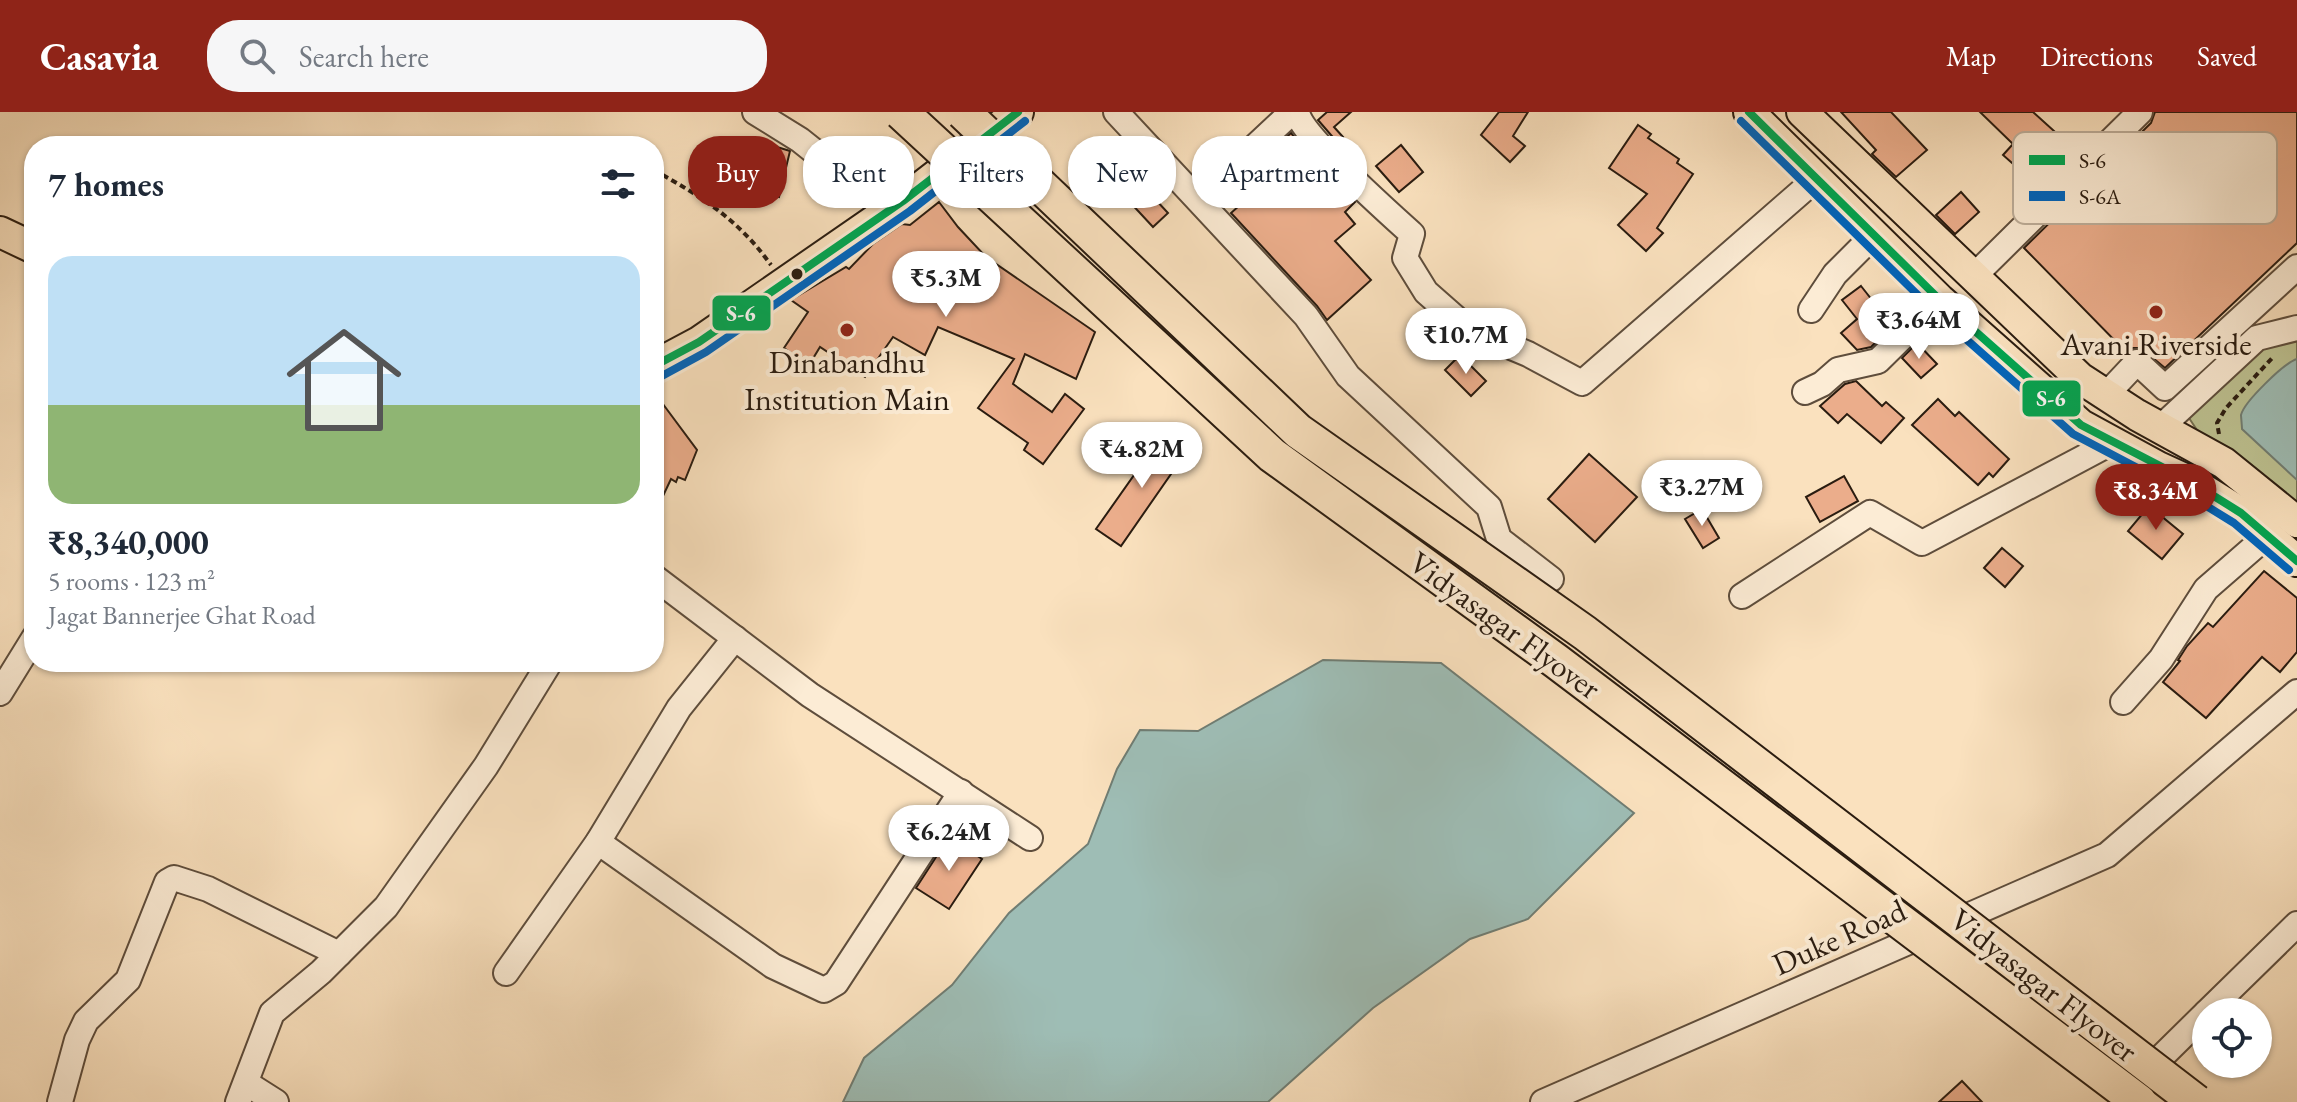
<!DOCTYPE html>
<html lang="en">
<head>
<meta charset="utf-8">
<style>
  body { margin:0; font-family:"EB Garamond",serif; background:#f6f6f7; color:#1f2937; height:100vh; display:flex; flex-direction:column; font-size:30px; white-space:nowrap }
  * { box-sizing:border-box; margin:0 }
  p { font-size:26px; color:#747a83 }
  .icon { flex:none; width:44px; height:44px; fill:none; stroke:currentColor; stroke-width:2; stroke-linecap:round; stroke-linejoin:round }
  .map { position:relative; flex:1; overflow:hidden }
  .details { position:absolute; left:24px; top:24px; width:640px; height:536px; display:flex; flex-direction:column; background:#fff; border-radius:32px; box-shadow:0 2px 6px #0004 }
  .details>* { flex:none }
  .guide { position:absolute; left:688px; top:24px; width:760px; height:72px; display:flex; gap:16px }
  .buttons { position:absolute; left:2192px; top:886px; display:grid; gap:16px }
  .buttons a { display:grid; place-items:center; width:80px; height:80px; border-radius:50%; background:#fff; box-shadow:0 2px 6px #0004; font-size:40px }
  .price { position:absolute; translate:-50% -68px; padding:0 18px; border-radius:28px; background:#fff; color:#222; font-size:26px; line-height:52px; filter:drop-shadow(0 2px 4px #0008) }
  .price::after { content:''; position:absolute; left:50%; top:48px; width:24px; height:18px; margin-left:-12px; background:inherit; clip-path:polygon(0 0,100% 0,50% 100%) }
  .price.active { background:#8f2418; color:#fff }
  ul { padding:0; list-style:none }
  li { display:grid; align-content:center; gap:16px; height:424px; padding:0 24px }
  li+li { border-top:2px solid #e0e1e3 }
  li span { display:grid; place-items:center; height:248px; border-radius:24px; color:#555 }
  li>.icon { margin-inline-start:auto }
  span .icon { width:144px; height:144px; fill:#fffc; stroke-width:1 }
  li b { font-size:34px }
  h2 { display:flex; justify-content:space-between; align-items:center; height:96px; padding:0 24px; font-size:34px }
  .tag { padding:0 28px; border-radius:32px; background:#fff; box-shadow:0 2px 6px #0004; font-size:28px; line-height:72px }
  .tag.active { background:#8f2418; color:#fff }
  header { display:flex; align-items:center; gap:48px; box-sizing:border-box; height:112px; padding:0 40px; background:#8f2418; color:#fff }
  header strong { font-size:38px }
  nav { display:flex; gap:44px; margin-inline-start:auto; font-size:28px }
  .search { width:560px; height:72px; background:#f6f6f7; display:flex; align-items:center; gap:20px; box-sizing:border-box; padding:0 28px; border-radius:32px; color:#747a83; font-size:30px }
  .map>svg:first-child { display:block }
  .green { fill:#bec392; stroke:#747051; stroke-width:2 }
  .water { fill:#9ebdb5; stroke:#707d73; stroke-width:2 }
  .building { fill:#ebad8b; stroke:#2a1c10; stroke-width:2 }
  .lines { fill:none; stroke-linecap:round; stroke-linejoin:round }
  .minor-casing { stroke:#5e4d3c; stroke-width:28 }
  .major-casing { stroke:#2a1c10; stroke-width:34 }
  .path { stroke:#2a1c10; stroke-width:4; stroke-dasharray:6 4; stroke-linecap:butt }
  .minor { stroke:#fcecd5; stroke-width:24 }
  .major { stroke:#fae1be; stroke-width:30 }
  .highway-bridge-casing { stroke:#2a1c10; stroke-width:38; stroke-linecap:butt }
  .highway-bridge { stroke:#fae1be; stroke-width:34 }
  .bus-1-casing { stroke:#fcecd5; stroke-width:14 }
  .bus-2-casing { stroke:#fcecd5; stroke-width:14 }
  .bus-1 { stroke:#00a651; stroke-width:8 }
  .bus-2 { stroke:#0065bd; stroke-width:8 }
  .bus-dot { fill:#2a1c10; stroke:#fcecd5; stroke-width:3 }
  .poi-dot { fill:#8f2418; stroke:#fcecd5; stroke-width:3 }
  .labels { text-anchor:middle; stroke-width:8; stroke-linejoin:round; paint-order:stroke }
  .poi-label { font-size:32px; fill:#2a1c10; stroke:#fcecd5 }
  .street-label { font-size:32px; fill:#2a1c10; stroke:#fcecd5 }
  .key { fill:#fcecd5; stroke:#bdae9a; stroke-width:2 }
  .key-label { font-size:22px; fill:#2a1c10 }
  .line-badge { stroke:#fcecd5; stroke-width:3 }
  .badge-label { font-size:22px; text-anchor:middle; font-weight:bold; fill:#fff }
</style>
</head>
<body>
<header>
<strong>Casavia</strong>
<div class="search"><svg class="icon" aria-label="search" viewBox="0 0 24 24"><circle cx="10" cy="10" r="6"/><path d="M15 15l6 6"/></svg>Search here</div>
<nav><a>Map</a><a>Directions</a><a>Saved</a></nav>
</header>
<div class="map">
<svg width="2297" height="990" viewBox="0 0 2297 990">
  <rect width="100%" height="100%" fill="#fae1be"/>
  <filter id="stains"><feTurbulence type="fractalNoise" baseFrequency=".0025" numOctaves="4"/><feColorMatrix values="0 0 0 0 .2 0 0 0 0 .09 0 0 0 0 .02 0 0 0 .5 -.17"/></filter>
  <radialGradient id="worn" r=".72"><stop offset=".6" stop-color="#630" stop-opacity="0"/><stop offset="1" stop-color="#630" stop-opacity=".3"/></radialGradient>
  <path class="green" d="M2297,217V397L2197,318L2189,306L2196,293L2260,231Z"/>
  <g class="water">
    <path d="M2297,247V368L2242,317C2242,315 2241,304 2241,303C2244,290 2284,251 2297,247Z"/>
    <path d="M1323,548L1441,551L1634,701L1528,807L1470,827L1373,896L1268,990H843L864,946L952,873L1009,801L1088,732L1117,657L1140,618L1198,619Z"/>
  </g>
  <g class="building">
    <path d="M1327,0H1351L1334,15L1343,25L1337,30L1318,8Z"/>
    <path d="M1499,0H1528L1513,24L1525,34L1510,50L1481,23Z"/>
    <path d="M1841,0H1891L1927,38L1896,65L1872,42L1876,38Z"/>
    <path d="M1980,0H2033L2064,28L2029,66L2003,43L2013,32Z"/>
    <path d="M2155,0H2297V131L2165,256L2141,236H2133L2126,240L2024,136L2151,11Z"/>
    <path d="M1638,13L1651,22L1648,26L1679,47L1677,51L1693,62L1657,116L1663,121L1646,139L1618,113L1647,82L1609,56Z"/>
    <path d="M1291,21L1318,53L1355,90L1345,100L1355,112L1335,129L1371,168L1327,208L1317,194L1231,101L1277,60L1264,46Z"/>
    <path d="M764,31L790,39L779,85L717,71L722,48L758,56Z"/>
    <path d="M1401,33L1423,60L1399,80L1376,54Z"/>
    <path d="M1142,73L1168,101L1153,115L1127,87Z"/>
    <path d="M1961,80L1979,100L1955,122L1936,103Z"/>
    <path d="M939,90L958,115L986,145L1095,220L1076,267L1025,242L1013,272L1052,300L1065,282L1084,297L1043,352L1024,338L1028,331L978,296L1014,247L938,215L925,243L893,225L865,265L820,235L809,253L784,236L808,200L791,188L846,155L849,157L873,132L902,112L910,113Z"/>
    <path d="M1861,174L1876,193L1883,186L1900,206L1871,235L1857,238L1841,221L1857,207L1842,188Z"/>
    <path d="M1917,231L1937,252L1921,266L1902,246Z"/>
    <path d="M1460,243L1486,269L1471,284L1445,258Z"/>
    <path d="M1856,269L1882,294L1886,290L1904,306L1881,331L1847,302L1838,311L1820,294L1845,272Z"/>
    <path d="M654,280L697,338L685,368L678,365L676,370L671,367L654,403Z"/>
    <path d="M1938,287L1955,304L1959,300L2009,347L1993,365L1989,361L1978,373L1912,313Z"/>
    <path d="M1163,322L1187,339L1121,434L1096,417Z"/>
    <path d="M1589,342L1637,385L1595,430L1548,387Z"/>
    <path d="M1844,364L1858,389L1820,410L1806,385Z"/>
    <path d="M2149,394L2183,422L2162,447L2128,419Z"/>
    <path d="M1702,397L1719,426L1703,436L1685,407Z"/>
    <path d="M2002,436L2023,454L2005,475L1984,456Z"/>
    <path d="M2264,459L2297,486V540L2280,560L2262,545L2206,606L2163,570L2180,549L2178,548L2187,534L2208,511L2213,515Z"/>
    <path d="M949,725L982,747L949,797L916,776Z"/>
    <path d="M1962,969L1982,990H1939Z"/>
  </g>
  <g class="lines">
    <g class="minor-casing">
      <g id="minor">
        <path d="M755,0L800,28L889,99"/>
        <path d="M1116,0L1306,204L1348,264L1489,395L1499,427L1551,467"/>
        <path d="M1297,0C1301,23 1390,102 1412,122L1405,146L1426,180L1468,217L1528,242L1582,271L1817,66"/>
        <path d="M1199,87L1292,0"/>
        <path d="M1975,163L2140,0"/>
        <path d="M1811,198L1835,162L1874,123"/>
        <path d="M1805,280L1822,272L1838,258L1878,249L1940,188"/>
        <path d="M2105,284L2137,250L2165,276L2297,155"/>
        <path d="M2160,316L2257,226L2297,216"/>
        <path d="M654,465L810,583L1030,726"/>
        <path d="M1742,484L1870,401L1922,431L2111,331"/>
        <path d="M0,581L34,526"/>
        <path d="M2123,590L2161,547L2206,477L2268,423"/>
        <path d="M598,730L773,854L824,878L836,871L961,680"/>
        <path d="M506,861L598,730L679,596L735,526"/>
        <path d="M2207,900L2297,812"/>
        <path d="M2139,967L2206,901"/>
        <path d="M246,971L276,990"/>
        <path d="M60,990L77,928L86,909L128,868L167,770L174,766L208,777L339,842"/>
        <path d="M238,990L272,901L321,860L386,795L486,654L550,550"/>
        <path d="M1543,990L2107,743L2297,580"/>
      </g>
    </g>
    <g class="major-casing">
      <g id="major">
        <path d="M1749,0L1940,188L2081,313L2158,355L2193,371L2241,401L2297,449"/>
        <path d="M1802,0L2080,266L2137,303L2224,351L2297,410"/>
        <path d="M0,120L34,136"/>
        <path d="M654,254L699,230L903,89L1018,0"/>
      </g>
    </g>
    <g class="path">
      <path d="M654,58C702,85 738,107 771,153"/>
      <path d="M2219,322L2217,311L2226,296L2274,244"/>
    </g>
    <use href="#minor" class="minor"/>
    <use href="#major" class="major"/>
    <g class="highway-bridge-casing">
      <g id="highway-bridge">
        <path d="M901,0L1272,343L1556,549L2139,990"/>
        <path d="M963,0L1298,319L1585,521L2196,990"/>
      </g>
    </g>
    <use href="#highway-bridge" class="highway-bridge"/>
    <g class="bus-1-casing">
      <g id="bus-1">
        <path d="M1749,0L1940,188L2081,313L2193,371L2241,401L2297,449"/>
        <path d="M654,254L699,230L903,89L1018,0"/>
      </g>
    </g>
    <g class="bus-2-casing">
      <g id="bus-2">
        <path d="M1741,9L1932,197L2073,322L2187,382L2234,411L2289,458"/>
        <path d="M660,265L706,240L910,99L1025,9"/>
      </g>
    </g>
    <use href="#bus-1" class="bus-1"/>
    <use href="#bus-2" class="bus-2"/>
  </g>
  <circle class="bus-dot" cx="797" cy="162" r="7"/>
  <g class="poi-dot">
    <circle cx="2156" cy="200" r="8"/>
    <circle cx="847" cy="218" r="8"/>
  </g>
  <g class="labels">
    <g class="poi-label">
      <text x="2156" y="243">Avani Riverside</text>
      <text x="847" y="261">Dinabandhu<tspan x="847" dy="37">Institution Main</tspan></text>
    </g>
    <g class="street-label">
      <text transform="translate(1505 513) rotate(36)" y="11">Vidyasagar Flyover</text>
      <text transform="translate(1839 825) rotate(-24)" y="11">Duke Road</text>
      <text transform="translate(2044 873) rotate(38)" y="11">Vidyasagar Flyover</text>
    </g>
  </g>
  <rect x="2013" y="20" width="264" height="92" rx="12" class="key"/>
  <rect x="2029" y="43" width="36" height="10" fill="#00a651"/>
  <rect x="2029" y="79" width="36" height="10" fill="#0065bd"/>
  <g class="key-label">
    <text x="2079" y="56">S-6</text>
    <text x="2079" y="92">S-6A</text>
  </g>
  <g class="line-badge">
    <rect x="711" y="182" width="61" height="38" rx="8" fill="#00a651"/>
    <rect x="2021" y="267" width="61" height="39" rx="8" fill="#00a651"/>
  </g>
  <g class="badge-label">
    <text x="741" y="209">S-6</text>
    <text x="2051" y="294">S-6</text>
  </g>
  <rect width="100%" height="100%" filter="url(#stains)"/>
  <rect width="100%" height="100%" fill="url(#worn)"/>
</svg>
<div class="buttons">
<a><svg class="icon" aria-label="locate" viewBox="0 0 24 24"><circle cx="12" cy="12" r="6"/><path d="M12 2v4M12 18v4M2 12h4M18 12h4"/></svg></a>
</div>
<b class="price" style="left:946px;top:207px">₹5.3M</b>
<b class="price" style="left:1919px;top:249px">₹3.64M</b>
<b class="price" style="left:1466px;top:264px">₹10.7M</b>
<b class="price" style="left:1142px;top:378px">₹4.82M</b>
<b class="price" style="left:1702px;top:416px">₹3.27M</b>
<b class="price active" style="left:2156px;top:420px">₹8.34M</b>
<b class="price" style="left:949px;top:761px">₹6.24M</b>
<div class="guide">
<a class="tag active">Buy</a>
<a class="tag">Rent</a>
<a class="tag">Filters</a>
<a class="tag">New</a>
<a class="tag">Apartment</a>
</div>
<section class="details">
<h2>7 homes<svg class="icon" aria-label="filters" viewBox="0 0 24 24"><path d="M4 7h16M4 17h16"/><circle cx="9" cy="7" r="2"/><circle cx="15" cy="17" r="2"/></svg></h2>
<ul>
<li><span style="background:linear-gradient(#bfe0f5 60%,#8fb573 0)"><svg class="icon" aria-label="home" viewBox="0 0 24 24"><path d="M3 11l9-7 9 7M6 9v11h12V9"/></svg></span><div><b>₹8,340,000</b><p>5 rooms · 123 m²</p><p>Jagat Bannerjee Ghat Road</p></div></li>
</ul>
</section>
</div>
</body>
</html>
